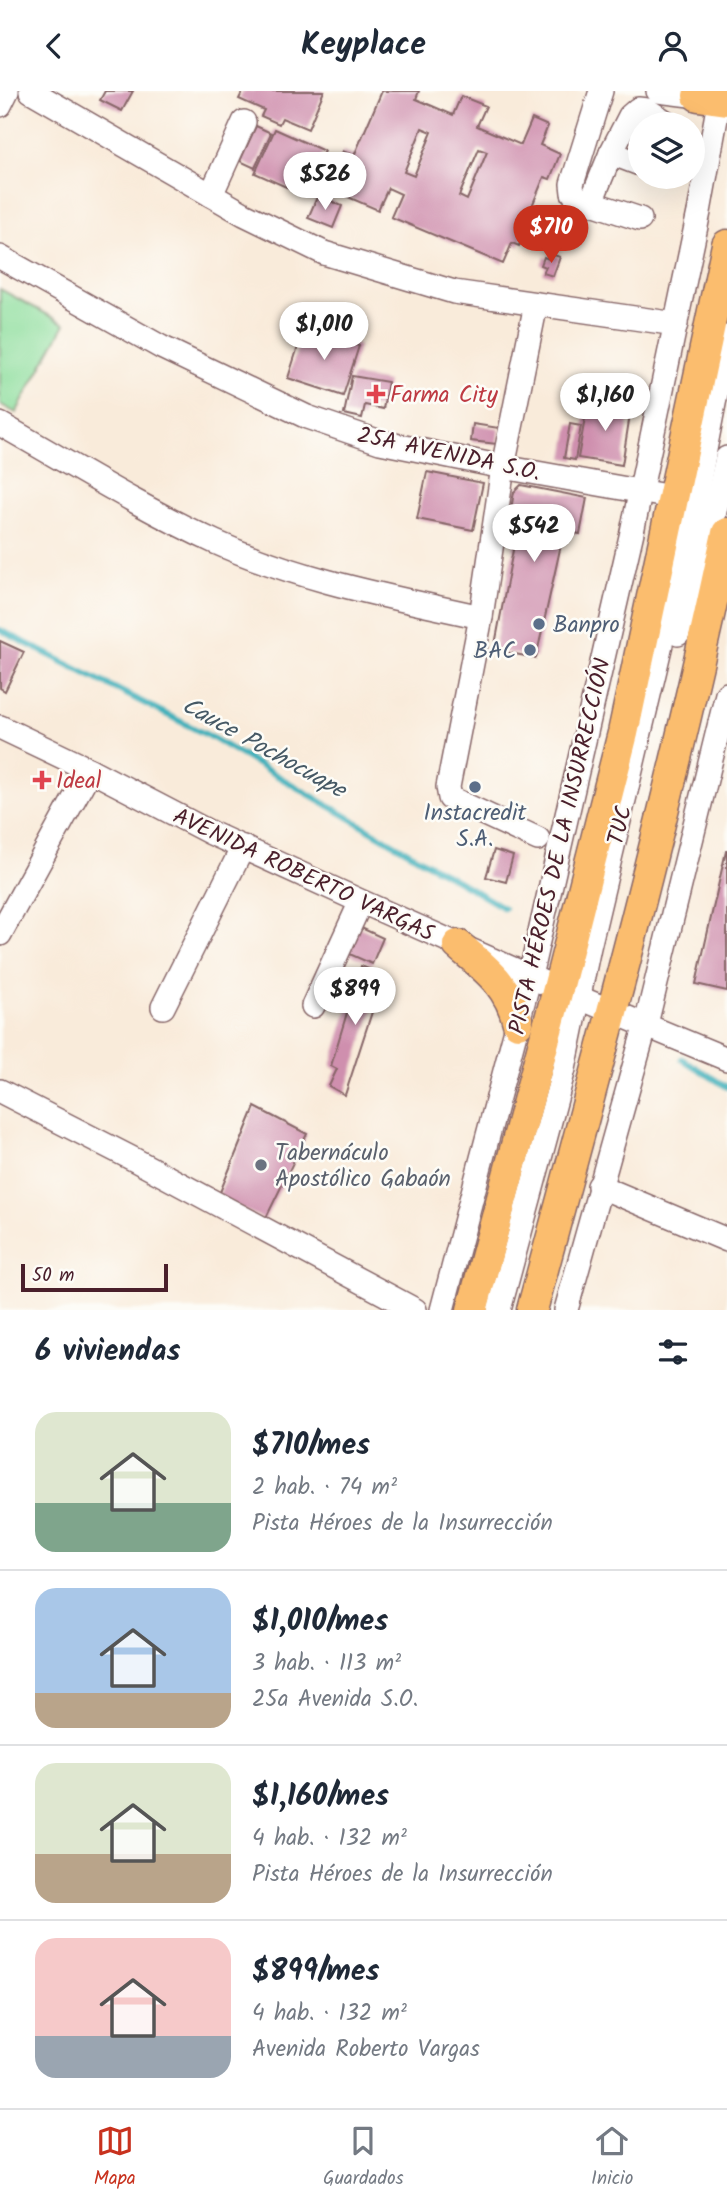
<!DOCTYPE html>
<html lang="es">
<head>
<meta charset="utf-8">
<style>
  body { margin:0; font-family:Kalam,sans-serif; background:#f6f6f7; color:#1f2937; height:100vh; display:flex; flex-direction:column; font-size:26px; white-space:nowrap }
  * { box-sizing:border-box; margin:0 }
  p { font-size:23px; color:#747a83 }
  .icon { flex:none; width:38px; height:38px; fill:none; stroke:currentColor; stroke-width:2; stroke-linecap:round; stroke-linejoin:round }
  .map { position:relative; height:1219px; overflow:hidden }
  .drawer { display:flex; flex-direction:column; background:#fff; flex:1 }
  .drawer>* { flex:none }
  .tools { position:absolute; left:628px; top:21px; display:grid; gap:14px }
  .tools a { display:grid; place-items:center; width:77px; height:77px; border-radius:50%; background:#fff; box-shadow:0 7px 28px #0002; font-size:35px }
  .scale { position:absolute; left:21px; bottom:18px; width:147px; box-sizing:border-box; padding-left:7px; border:4px solid #4a1f2b; border-top:0; font-size:19px; line-height:24px; white-space:nowrap; color:#4a1f2b; -webkit-text-stroke:5px #fdfcf7; paint-order:stroke }
  .price { position:absolute; translate:-50% -60px; padding:0 16px; border-radius:24px; background:#fff; color:#222; font-size:23px; line-height:46px; filter:drop-shadow(0 2px 4px #0008) }
  .price::after { content:''; position:absolute; left:50%; top:42px; width:21px; height:16px; margin-left:-10px; background:inherit; clip-path:polygon(0 0,100% 0,50% 100%) }
  .price.selected { background:#c8321e; color:#fff }
  ul { padding:0; list-style:none }
  li { display:flex; align-items:center; gap:21px; height:175px; padding:0 35px }
  li+li { border-top:2px solid #e0e1e3 }
  li span { display:grid; place-items:center; flex:none; width:196px; height:140px; border-radius:21px; color:#555 }
  li>.icon { margin-inline-start:auto }
  span .icon { width:84px; height:84px; fill:#fffc; stroke-width:1 }
  li b { font-size:30px }
  h2 { display:flex; justify-content:space-between; align-items:center; height:84px; padding:0 35px; font-size:30px }
  header { display:flex; justify-content:space-between; align-items:center; height:91px; padding:0 35px; background:#fff; font-size:32px; font-weight:700 }
  .tab-bar { display:flex; justify-content:space-around; align-items:center; height:98px; border-top:2px solid #e0e1e3; background:#fff; font-size:19px; color:#747a83 }
  .tab-bar a { display:grid; justify-items:center; gap:4px }
  .tab-bar .selected { color:#c8321e }
  .map>svg:first-child { display:block }
  .park { fill:#8ede9e; stroke:#6c7e64; stroke-width:2 }
  .lines { fill:none; stroke-linecap:round; stroke-linejoin:round }
  .stream { stroke:#41b1bb; stroke-width:6 }
  .building { fill:#cf8fae; fill-rule:evenodd }
  .minor-casing { stroke:#876668; stroke-width:26 }
  .major-casing { stroke:#876668; stroke-width:33 }
  .minor { stroke:#fff; stroke-width:23 }
  .major { stroke:#fbbd6e; stroke-width:30 }
  .health-dot { fill:#e0444e; stroke:#fdfcf7; stroke-width:2.5 }
  .service-dot { fill:#5c6f8a; stroke:#fdfcf7; stroke-width:2.5 }
  .worship-dot { fill:#6b7280; stroke:#fdfcf7; stroke-width:2.5 }
  .labels { text-anchor:middle; stroke-width:5; stroke-linejoin:round; paint-order:stroke }
  .health-label { font-size:23px; fill:#be3a42; stroke:#fdfcf7; text-anchor:start }
  .street-label { font-size:23px; fill:#4a1f2b; stroke:#fdfcf7 }
  .service-label { font-size:23px; fill:#4e5e75; stroke:#fdfcf7; text-anchor:start }
  .worship-label { font-size:23px; fill:#5b616d; stroke:#fdfcf7; text-anchor:start }
  .water-label { font-size:24px; font-style:italic; fill:#465965; stroke:#fdfcf7 }
</style>
</head>
<body>
<header><svg class="icon" aria-label="back" viewBox="0 0 24 24"><path d="M15 5l-7 7 7 7"/></svg>Keyplace<svg class="icon" aria-label="person" viewBox="0 0 24 24"><circle cx="12" cy="8" r="4"/><path d="M4 21q1-7 8-7t8 7"/></svg></header>
<div class="map">
<svg width="727" height="1219" viewBox="0 0 727 1219">
  <rect width="100%" height="100%" fill="#fdfcf7"/>
  <filter id="ink" filterUnits="userSpaceOnUse"><feTurbulence type="fractalNoise" baseFrequency=".0143" numOctaves="2"/><feDisplacementMap in="SourceGraphic" scale="14" xChannelSelector="R" yChannelSelector="G"/><feConvolveMatrix kernelMatrix="1 2 1 2 8 2 1 2 1" color-interpolation-filters="sRGB"/></filter>
  <filter id="wash" filterUnits="userSpaceOnUse"><feTurbulence type="fractalNoise" baseFrequency=".00686" numOctaves="4" result="noise"/><feDisplacementMap in="SourceGraphic" scale="28" xChannelSelector="R" yChannelSelector="G"/><feGaussianBlur stdDeviation="1.57" result="paint"/><feColorMatrix in="noise" values="0 0 0 0 0 0 0 0 0 0 0 0 0 0 0 0 0 1.4 0 .05"/><feComposite in="paint" operator="in"/></filter>
  <g filter="url(#wash)">
    <rect width="100%" height="100%" fill="#f9ebda"/>
    <path class="park" d="M0,198L65,233L16,322L0,313Z"/>
    <g class="lines">
      <g class="stream">
        <path d="M0,539L209,645L504,817"/>
        <path d="M682,968L727,996"/>
      </g>
    </g>
    <g id="blocks">
      <g class="building">
        <path d="M105,0H133L122,20L100,9Z"/>
        <path d="M243,0H324L308,38L282,27L279,33L261,25L264,19L239,8Z"/>
        <path d="M382,0H419L416,8L453,24L461,5L486,15L477,35L521,54L532,28L548,35L540,54L560,63L550,88L544,86L525,132L528,133L519,155L512,152L503,173L391,126L401,103L388,97L378,119L341,103L352,77L339,71L343,60L354,65ZM422,37L432,41L414,85L404,81ZM479,58L487,61L467,109L459,105Z"/>
        <path d="M256,35L271,42L255,77L240,70Z"/>
        <path d="M275,38L324,60L304,104L255,82Z"/>
        <path d="M318,104L342,115L333,137L308,127Z"/>
        <path d="M551,163L560,166L553,185L543,182L546,176L541,174L544,166L549,168Z"/>
        <path d="M304,237L359,255L343,305L288,287Z"/>
        <path d="M352,285L388,291L383,318L365,314L362,327L344,323Z"/>
        <path d="M588,310L631,317L622,374L578,367Z"/>
        <path d="M473,333L499,337L497,353L471,350Z"/>
        <path d="M570,333L581,335L575,369L564,367Z"/>
        <path d="M427,381L483,392L473,439L417,428Z"/>
        <path d="M521,394L587,407L580,443L564,440L536,567L494,559L517,438L508,436L514,401Z"/>
        <path d="M0,550L24,561L5,600L0,597Z"/>
        <path d="M494,759L513,765L506,791L486,786Z"/>
        <path d="M726,760H727V900L696,893Z"/>
        <path d="M357,835L383,847L372,873L345,861Z"/>
        <path d="M361,875L384,884L345,1004L329,995L337,978L331,975Z"/>
        <path d="M255,1016L307,1043L265,1129L218,1106Z"/>
      </g>
    </g>
  </g>
  <g filter="url(#ink)">
    <use href="#blocks" fill-opacity="0" stroke="#876668" stroke-width="2"/>
    <g class="lines">
      <g class="minor-casing">
        <g id="minor">
          <path d="M31,0L244,123L324,162L454,201L676,233"/>
          <path d="M601,0L572,93L573,102L580,108L640,128"/>
          <path d="M658,0L698,5"/>
          <path d="M0,14L7,0"/>
          <path d="M611,62L630,25L638,18L647,19L666,31"/>
          <path d="M211,104L244,31"/>
          <path d="M591,111L611,62L640,73"/>
          <path d="M0,166L161,256L307,326L380,351L503,376L689,409"/>
          <path d="M536,213L503,376L481,526L448,696L450,707L538,748"/>
          <path d="M0,333C71,373 141,417 215,451C299,489 391,506 481,526"/>
          <path d="M678,543L708,451L727,367"/>
          <path d="M0,636L90,679L211,742L360,810L558,898L727,968"/>
          <path d="M0,843L90,679"/>
          <path d="M313,915L358,817"/>
          <path d="M163,916L243,756"/>
          <path d="M0,1000L135,1069L415,1219"/>
          <path d="M599,1095L727,1149"/>
          <path d="M442,1219L530,885L632,441L699,121L721,0"/>
          <path d="M499,1219L564,978L589,856L695,410L727,246"/>
          <path d="M566,1219L646,933L727,603"/>
        </g>
      </g>
      <g class="major-casing">
        <g id="major">
          <path d="M698,5L727,9"/>
          <path d="M458,854C486,878 509,894 518,932"/>
          <path d="M472,1219L558,898L623,642L727,154"/>
          <path d="M532,1219C602,961 672,703 727,442"/>
        </g>
      </g>
      <use href="#minor" class="minor"/>
      <use href="#major" class="major"/>
    </g>
  </g>
  <g class="health-dot">
    <path d="M372.5 292.5h7v7h7v7h-7v7h-7v-7h-7v-7h7z"/>
    <path d="M38.5 678.5h7v7h7v7h-7v7h-7v-7h-7v-7h7z"/>
  </g>
  <g class="service-dot">
    <circle cx="539" cy="533" r="7"/>
    <circle cx="530" cy="559" r="7"/>
    <circle cx="475" cy="696" r="7"/>
  </g>
  <circle class="worship-dot" cx="261" cy="1074" r="7"/>
  <g class="labels">
    <g class="health-label">
      <text x="390" y="311">Farma City</text>
      <text x="56" y="697">Ideal</text>
    </g>
    <g class="street-label">
      <text transform="translate(449 362) rotate(12)" y="8">25A AVENIDA S.O.</text>
      <text transform="translate(619 734) rotate(-76)" y="8">TUC</text>
      <text transform="translate(559 755) rotate(-77)" y="8">PISTA HÉROES DE LA INSURRECCIÓN</text>
      <text transform="translate(304 783) rotate(25)" y="8">AVENIDA ROBERTO VARGAS</text>
    </g>
    <g class="service-label">
      <text x="553" y="541">Banpro</text>
      <text x="516" y="567" text-anchor="end">BAC</text>
      <text x="475" y="729" text-anchor="middle">Instacredit<tspan x="475" dy="26">S.A.</tspan></text>
    </g>
    <g class="worship-label">
      <text x="275" y="1069">Tabernáculo<tspan x="275" dy="26">Apostólico Gabaón</tspan></text>
    </g>
    <g class="water-label">
      <text transform="translate(264 656) rotate(29)" y="8">Cauce Pochocuape</text>
    </g>
  </g>
</svg>
<div class="tools">
<a><svg class="icon" aria-label="layers" viewBox="0 0 24 24"><path d="M12 4l9 5-9 5-9-5zM3 14l9 5 9-5"/></svg></a>
</div>
<div class="scale">50 m</div>
<b class="price" style="left:325px;top:121px">$526</b>
<b class="price selected" style="left:551px;top:174px">$710</b>
<b class="price" style="left:324px;top:271px">$1,010</b>
<b class="price" style="left:605px;top:342px">$1,160</b>
<b class="price" style="left:534px;top:473px">$542</b>
<b class="price" style="left:355px;top:936px">$899</b>
</div>
<section class="drawer">
<h2>6 viviendas<svg class="icon" aria-label="filters" viewBox="0 0 24 24"><path d="M4 7h16M4 17h16"/><circle cx="9" cy="7" r="2"/><circle cx="15" cy="17" r="2"/></svg></h2>
<ul>
<li><span style="background:linear-gradient(#dfe7d0 65%,#7fa58c 0)"><svg class="icon" aria-label="home" viewBox="0 0 24 24"><path d="M3 11l9-7 9 7M6 9v11h12V9"/></svg></span><div><b>$710/mes</b><p>2 hab. · 74 m²</p><p>Pista Héroes de la Insurrección</p></div></li>
<li><span style="background:linear-gradient(#a9c7e8 75%,#b9a48a 0)"><svg class="icon" aria-label="home" viewBox="0 0 24 24"><path d="M3 11l9-7 9 7M6 9v11h12V9"/></svg></span><div><b>$1,010/mes</b><p>3 hab. · 113 m²</p><p>25a Avenida S.O.</p></div></li>
<li><span style="background:linear-gradient(#dfe7d0 65%,#b9a48a 0)"><svg class="icon" aria-label="home" viewBox="0 0 24 24"><path d="M3 11l9-7 9 7M6 9v11h12V9"/></svg></span><div><b>$1,160/mes</b><p>4 hab. · 132 m²</p><p>Pista Héroes de la Insurrección</p></div></li>
<li><span style="background:linear-gradient(#f6c9c9 70%,#9aa5b1 0)"><svg class="icon" aria-label="home" viewBox="0 0 24 24"><path d="M3 11l9-7 9 7M6 9v11h12V9"/></svg></span><div><b>$899/mes</b><p>4 hab. · 132 m²</p><p>Avenida Roberto Vargas</p></div></li>
</ul>
</section>
<nav class="tab-bar">
<a class="selected"><svg class="icon" aria-label="map" viewBox="0 0 24 24"><path d="M3 6l6-2 6 2 6-2v14l-6 2-6-2-6 2zM9 4v14M15 6v14"/></svg>Mapa</a>
<a><svg class="icon" aria-label="saved" viewBox="0 0 24 24"><path d="M7 4h10v16l-5-4-5 4z"/></svg>Guardados</a>
<a><svg class="icon" aria-label="home" viewBox="0 0 24 24"><path d="M3 11l9-7 9 7M6 9v11h12V9"/></svg>Inicio</a>
</nav>
</body>
</html>
